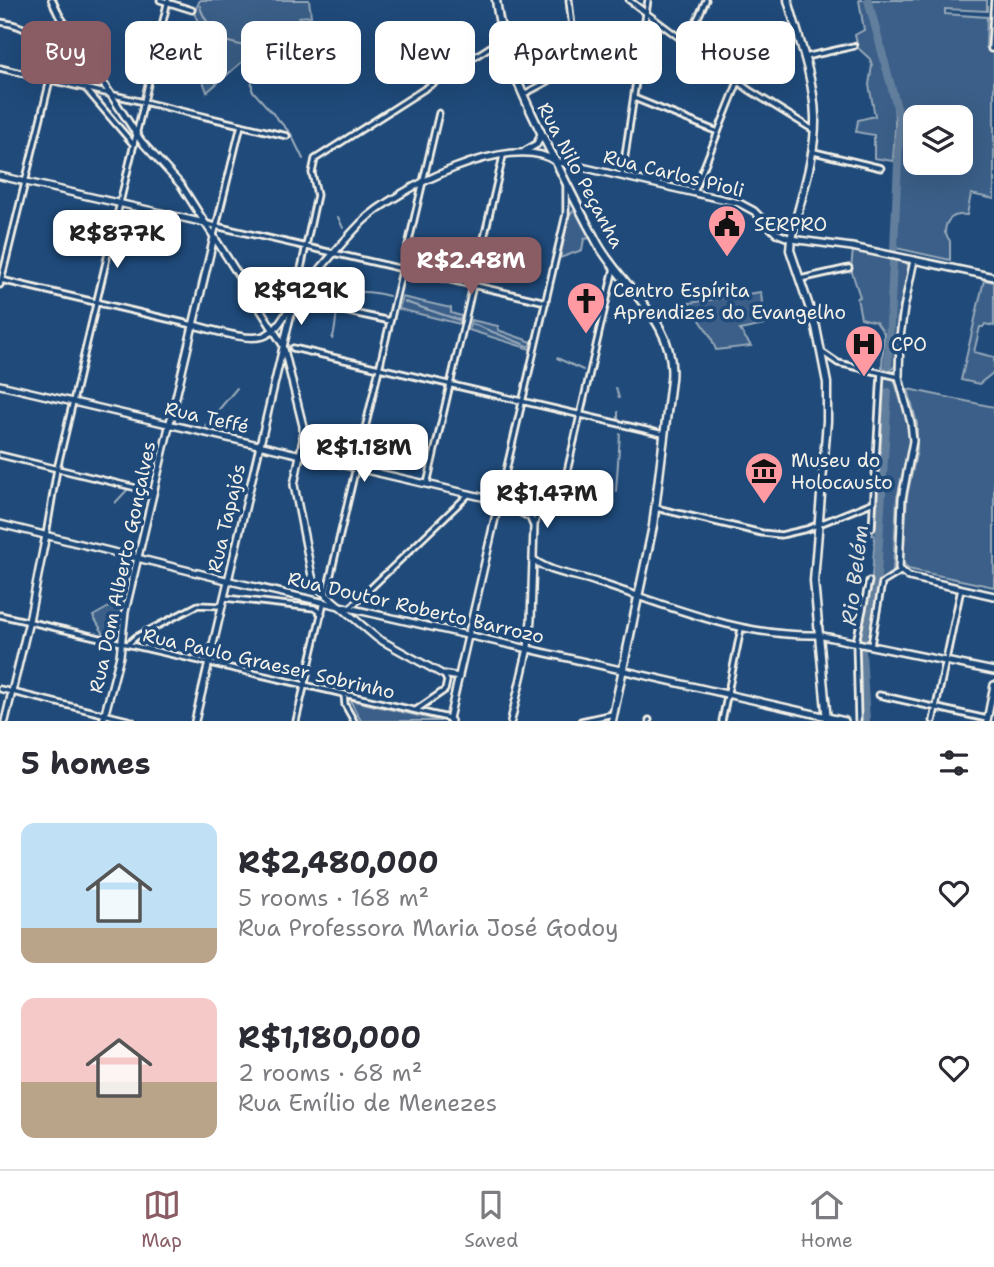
<!DOCTYPE html>
<html lang="en">
<head>
<meta charset="utf-8">
<style>
  body { margin:0; font-family:"Shantell Sans",sans-serif; background:#f2f2f3; color:#2b2b33; height:100vh; display:flex; flex-direction:column; font-size:26px; white-space:nowrap }
  * { box-sizing:border-box; margin:0 }
  p { font-size:23px; color:#7c7c81 }
  .icon { flex:none; width:38px; height:38px; fill:none; stroke:currentColor; stroke-width:2; stroke-linecap:round; stroke-linejoin:round }
  .map { position:relative; height:721px; overflow:hidden }
  .side { display:flex; flex-direction:column; background:#fff; flex:1 }
  .side>* { flex:none }
  .banner { position:absolute; left:21px; top:21px; width:952px; height:63px; display:flex; gap:14px }
  .buttons { position:absolute; left:903px; top:105px; display:grid; gap:14px }
  .buttons a { display:grid; place-items:center; width:70px; height:70px; border-radius:14px; background:#fff; box-shadow:0 7px 28px #0002; font-size:35px }
  .price { position:absolute; translate:-50% -60px; padding:0 16px; border-radius:14px; background:#fff; color:#222; font-size:23px; line-height:46px; filter:drop-shadow(0 2px 4px #0008) }
  .price::after { content:''; position:absolute; left:50%; top:42px; width:21px; height:16px; margin-left:-10px; background:inherit; clip-path:polygon(0 0,100% 0,50% 100%) }
  .price.active { background:#8a5d65; color:#fff }
  ul { padding:0; list-style:none }
  li { display:flex; align-items:center; gap:21px; height:175px; padding:0 21px }
  li span { display:grid; place-items:center; flex:none; width:196px; height:140px; border-radius:14px; color:#555 }
  li>.icon { margin-inline-start:auto }
  span .icon { width:84px; height:84px; fill:#fffc; stroke-width:1 }
  li b { font-size:30px }
  h2 { display:flex; justify-content:space-between; align-items:center; height:84px; padding:0 21px; font-size:30px }
  .pill { padding:0 24px; border-radius:14px; background:#fff; box-shadow:0 7px 28px #0002; font-size:24px; line-height:63px }
  .pill.active { background:#8a5d65; color:#fff }
  .tab-bar { display:flex; justify-content:space-around; align-items:center; height:98px; border-top:2px solid #e1e1e2; background:#fff; font-size:19px; color:#7c7c81 }
  .tab-bar a { display:grid; justify-items:center; gap:4px }
  .tab-bar .active { color:#8a5d65 }
  .map>svg:first-child { display:block }
  .green { fill:#3a5f88; stroke:#97a8b8; stroke-width:2; fill-rule:evenodd }
  .lines { fill:none; stroke-linecap:round; stroke-linejoin:round }
  .stream { stroke:#9cacbb; stroke-width:2 }
  .river { stroke:#627e9d; stroke-width:8 }
  .street-casing { stroke:#f4f1e8; stroke-width:9 }
  .secondary-casing { stroke:#f4f1e8; stroke-width:10 }
  .primary-casing { stroke:#f4f1e8; stroke-width:11 }
  .street { stroke:#1f4a7a; stroke-width:3.5 }
  .secondary { stroke:#1f4a7a; stroke-width:5 }
  .primary { stroke:#1f4a7a; stroke-width:6 }
  .labels { text-anchor:middle; stroke-width:7; stroke-linejoin:round; paint-order:stroke }
  .street-label { font-size:19px; fill:#f4f1e8; stroke:#1f4a7a }
  .poi-label { font-size:19px; fill:#f4f1e8; stroke:#1f4a7a; text-anchor:start }
  .water-label { font-size:21px; font-style:italic; fill:#dee0dd; stroke:#1f4a7a }
</style>
</head>
<body>
<div class="map">
<svg width="994" height="721" viewBox="0 0 994 721">
  <rect width="100%" height="100%" fill="#1f4a7a"/>
  <filter id="ink" filterUnits="userSpaceOnUse"><feTurbulence type="fractalNoise" baseFrequency=".0143" numOctaves="2"/><feDisplacementMap in="SourceGraphic" scale="14" xChannelSelector="R" yChannelSelector="G"/><feConvolveMatrix kernelMatrix="1 2 1 2 8 2 1 2 1" color-interpolation-filters="sRGB"/></filter>
  <g filter="url(#ink)">
    <g class="green">
      <path d="M200,0H309L311,16L299,17L302,28L288,37L265,42L207,92L203,81L212,51L194,13Z"/>
      <path d="M859,0H867C873,34 886,67 893,101C897,120 894,141 893,161L874,158V135L856,132L858,120L875,116L869,85L872,65L870,59L858,48L855,35L864,30Z"/>
      <path d="M871,0H987V11L945,9V14L987,17L986,47L990,51H994V199L971,194L967,215C954,214 945,218 945,233L950,241V260L896,248L902,122ZM961,117V163H915V117Z"/>
      <path d="M573,211L577,212L591,238L584,239L582,250L560,258L569,215Z"/>
      <path d="M853,250L905,262L909,266L897,323L895,366L892,369L882,367L884,333L876,322L861,318L857,298L860,297L851,269Z"/>
      <path d="M984,280L994,282V326L985,324L983,327H980L974,352L994,357V372L979,384L961,380Z"/>
      <path d="M761,292L764,325L740,330L751,346L716,350L711,337L689,303Z"/>
      <path d="M402,297L451,308V313L461,316L460,324L399,309Z"/>
      <path d="M471,320L498,326V330L532,342L530,349L469,330Z"/>
      <path d="M882,376L894,379L909,428L910,441L897,498L893,571L882,579L870,639L861,637L872,577L875,536L872,535L876,504Z"/>
      <path d="M908,389L994,407V587L908,569L903,562L907,496L917,450V424Z"/>
      <path d="M123,599L118,639L105,636L93,616Z"/>
      <path d="M350,700L441,721H361Z"/>
    </g>
    <g class="lines">
      <g class="stream">
        <path d="M200,6C202,19 213,26 217,39L244,46L251,51L252,90L291,134L303,159"/>
        <path d="M338,217L343,228"/>
        <path d="M405,302L459,320"/>
        <path d="M473,324L528,346"/>
        <path d="M332,339C336,330 335,321 337,312C342,286 370,291 389,296"/>
        <path d="M557,358L583,370"/>
        <path d="M616,388L619,398"/>
        <path d="M618,412V419"/>
        <path d="M205,426L237,388"/>
        <path d="M616,491L620,434"/>
        <path d="M115,503L129,488"/>
      </g>
      <g class="river">
        <path d="M868,0L900,119L894,248"/>
        <path d="M888,365L893,262"/>
        <path d="M866,721L862,652L863,635L877,576L888,392"/>
      </g>
      <g class="street-casing">
        <g id="street">
          <path d="M160,0L192,10"/>
          <path d="M629,0L749,90L815,131"/>
          <path d="M994,0L991,49H994"/>
          <path d="M0,22C34,26 51,45 50,80L0,285"/>
          <path d="M686,44L706,0"/>
          <path d="M805,57L854,46"/>
          <path d="M0,68L287,136"/>
          <path d="M87,90L134,145"/>
          <path d="M524,94C539,86 574,71 575,54L569,0"/>
          <path d="M634,98L718,132"/>
          <path d="M814,152L881,168"/>
          <path d="M622,176L648,0"/>
          <path d="M694,192L738,82"/>
          <path d="M207,224L546,302"/>
          <path d="M214,235L241,125"/>
          <path d="M800,279L849,268"/>
          <path d="M1,280L193,325"/>
          <path d="M294,301L317,195L312,173L315,159L504,38"/>
          <path d="M344,311L390,321"/>
          <path d="M293,348L663,434"/>
          <path d="M822,352L838,363L899,377"/>
          <path d="M0,455L153,492"/>
          <path d="M427,484L503,156"/>
          <path d="M499,501L566,214V185"/>
          <path d="M656,508L762,533L781,535L807,529L874,502"/>
          <path d="M535,524C537,515 539,504 545,497C551,488 561,486 566,476L614,268"/>
          <path d="M872,528L881,373"/>
          <path d="M46,535L57,469L168,0"/>
          <path d="M326,595L439,113"/>
          <path d="M225,598L314,608L322,614"/>
          <path d="M350,608L469,494"/>
          <path d="M0,615L448,718"/>
          <path d="M128,644L136,637L198,605L222,606"/>
          <path d="M871,645L882,583L900,572"/>
          <path d="M0,689L132,721"/>
          <path d="M344,694L345,705L354,721"/>
          <path d="M879,695L987,719"/>
          <path d="M416,710L445,690L447,681L444,675"/>
          <path d="M858,720L856,642L869,581"/>
          <path d="M296,721L324,602"/>
          <path d="M581,721L613,714"/>
          <path d="M649,721V720"/>
          <path d="M722,721L741,629"/>
          <path d="M933,721L961,589"/>
        </g>
      </g>
      <g class="secondary-casing">
        <g id="secondary">
          <path d="M52,0L59,15L141,141L181,185L283,345L303,426V440L294,485L312,576L316,586L377,638L442,674L459,677"/>
          <path d="M525,151L537,144L541,134"/>
          <path d="M0,176L205,223"/>
          <path d="M914,260L904,308L900,337L899,377L911,423L913,441L902,499L899,569L909,577L994,596"/>
          <path d="M193,325C211,329 250,343 266,335C280,328 284,315 293,303C314,276 338,247 362,222C396,189 511,131 555,161L739,203L754,211L776,233L791,239L852,247L994,277"/>
          <path d="M0,385L499,501L530,517L534,526L531,620L528,648L511,721"/>
          <path d="M0,524L234,582L845,721"/>
          <path d="M534,560C552,574 578,575 599,583C672,607 741,637 818,635L994,671"/>
          <path d="M5,721L29,621L46,535"/>
          <path d="M103,721L120,656L125,612L214,237"/>
          <path d="M195,721L292,309"/>
          <path d="M451,721L449,719L499,501"/>
          <path d="M987,721L994,685"/>
        </g>
      </g>
      <g class="primary-casing">
        <g id="primary">
          <path d="M496,0C503,59 530,112 557,164C570,191 584,218 598,244C624,290 677,322 671,380L653,526L612,721"/>
          <path d="M788,0C798,37 814,78 815,117C816,157 800,200 791,239L790,250L816,327L827,383V421L814,581L827,721"/>
        </g>
      </g>
      <use href="#street" class="street"/>
      <use href="#secondary" class="secondary"/>
      <use href="#primary" class="primary"/>
    </g>
  </g>
  <defs>
    <g id="civic-pin" transform="scale(2.0125)"><path d="M0 17L-7.5 6A9.5 9.5 0 1 1 7.5 6Z" fill="#ff9aa2" stroke="#1f4a7a"/><path d="M-.6-6.5H3V-4.5H.6V-3L4-1V1h2V6H-6V1h2V-1L-.6-3ZM-1.2 2.5V6h2.4V2.5Z" fill="#111"/></g>
    <g id="church-pin" transform="scale(2.0125)"><path d="M0 17L-7.5 6A9.5 9.5 0 1 1 7.5 6Z" fill="#ff9aa2" stroke="#1f4a7a"/><path d="M-1.2-6h2.4v3.5h3.3v2.4h-3.3V6h-2.4V-.1h-3.3v-2.4h3.3Z" fill="#111"/></g>
    <g id="hospital-pin" transform="scale(2.0125)"><path d="M0 17L-7.5 6A9.5 9.5 0 1 1 7.5 6Z" fill="#ff9aa2" stroke="#1f4a7a"/><path d="M-5-5h3v3.5h4V-5h3V5h-3V1.5h-4V5h-3Z" fill="#111"/></g>
    <g id="museum-pin" transform="scale(2.0125)"><path d="M0 17L-7.5 6A9.5 9.5 0 1 1 7.5 6Z" fill="#ff9aa2" stroke="#1f4a7a"/><path d="M0-6L6-3V-2H-6V-3ZM-5-1h2V3h-2ZM-1-1h2V3h-2ZM3-1h2V3H3ZM-6 4H6V6H-6Z" fill="#111"/></g>
  </defs>
  <g fill-rule="evenodd">
    <use href="#civic-pin" x="727" y="224"/>
    <use href="#church-pin" x="586" y="301"/>
    <use href="#hospital-pin" x="864" y="344"/>
    <use href="#museum-pin" x="764" y="471"/>
  </g>
  <g class="labels">
    <g class="street-label">
      <text transform="translate(674 173) rotate(14)" y="7">Rua Carlos Pioli</text>
      <text transform="translate(581 175) rotate(62)" y="7">Rua Nilo Peçanha</text>
      <text transform="translate(207 417) rotate(13)" y="7">Rua Teffé</text>
      <text transform="translate(226 518) rotate(-77)" y="7">Rua Tapajós</text>
      <text transform="translate(122 567) rotate(-78)" y="7">Rua Dom Alberto Gonçalves</text>
      <text transform="translate(416 607) rotate(13)" y="7">Rua Doutor Roberto Barrozo</text>
      <text transform="translate(269 663) rotate(13)" y="7">Rua Paulo Graeser Sobrinho</text>
    </g>
    <g class="poi-label">
      <text x="754" y="231">SERPRO</text>
      <text x="613" y="297">Centro Espírita<tspan x="613" dy="22">Aprendizes do Evangelho</tspan></text>
      <text x="891" y="351">CPO</text>
      <text x="791" y="467">Museu do<tspan x="791" dy="22">Holocausto</tspan></text>
    </g>
    <g class="water-label">
      <text transform="translate(855 575) rotate(-83)" y="7">Rio Belém</text>
    </g>
  </g>
</svg>
<div class="buttons">
<a><svg class="icon" aria-label="layers" viewBox="0 0 24 24"><path d="M12 4l9 5-9 5-9-5zM3 14l9 5 9-5"/></svg></a>
</div>
<b class="price" style="left:117px;top:270px">R$877K</b>
<b class="price active" style="left:471px;top:297px">R$2.48M</b>
<b class="price" style="left:301px;top:327px">R$929K</b>
<b class="price" style="left:364px;top:484px">R$1.18M</b>
<b class="price" style="left:547px;top:530px">R$1.47M</b>
<div class="banner">
<a class="pill active">Buy</a>
<a class="pill">Rent</a>
<a class="pill">Filters</a>
<a class="pill">New</a>
<a class="pill">Apartment</a>
<a class="pill">House</a>
</div>
</div>
<section class="side">
<h2>5 homes<svg class="icon" aria-label="filters" viewBox="0 0 24 24"><path d="M4 7h16M4 17h16"/><circle cx="9" cy="7" r="2"/><circle cx="15" cy="17" r="2"/></svg></h2>
<ul>
<li><span style="background:linear-gradient(#bfe0f5 75%,#b9a48a 0)"><svg class="icon" aria-label="home" viewBox="0 0 24 24"><path d="M3 11l9-7 9 7M6 9v11h12V9"/></svg></span><div><b>R$2,480,000</b><p>5 rooms · 168 m²</p><p>Rua Professora Maria José Godoy</p></div><svg class="icon" aria-label="heart" viewBox="0 0 24 24"><path d="M12 20l-8-8c-3-5 5-10 8-4 3-6 11-1 8 4z"/></svg></li>
<li><span style="background:linear-gradient(#f6c9c9 60%,#b9a48a 0)"><svg class="icon" aria-label="home" viewBox="0 0 24 24"><path d="M3 11l9-7 9 7M6 9v11h12V9"/></svg></span><div><b>R$1,180,000</b><p>2 rooms · 68 m²</p><p>Rua Emílio de Menezes</p></div><svg class="icon" aria-label="heart" viewBox="0 0 24 24"><path d="M12 20l-8-8c-3-5 5-10 8-4 3-6 11-1 8 4z"/></svg></li>
</ul>
</section>
<nav class="tab-bar">
<a class="active"><svg class="icon" aria-label="map" viewBox="0 0 24 24"><path d="M3 6l6-2 6 2 6-2v14l-6 2-6-2-6 2zM9 4v14M15 6v14"/></svg>Map</a>
<a><svg class="icon" aria-label="saved" viewBox="0 0 24 24"><path d="M7 4h10v16l-5-4-5 4z"/></svg>Saved</a>
<a><svg class="icon" aria-label="home" viewBox="0 0 24 24"><path d="M3 11l9-7 9 7M6 9v11h12V9"/></svg>Home</a>
</nav>
</body>
</html>
